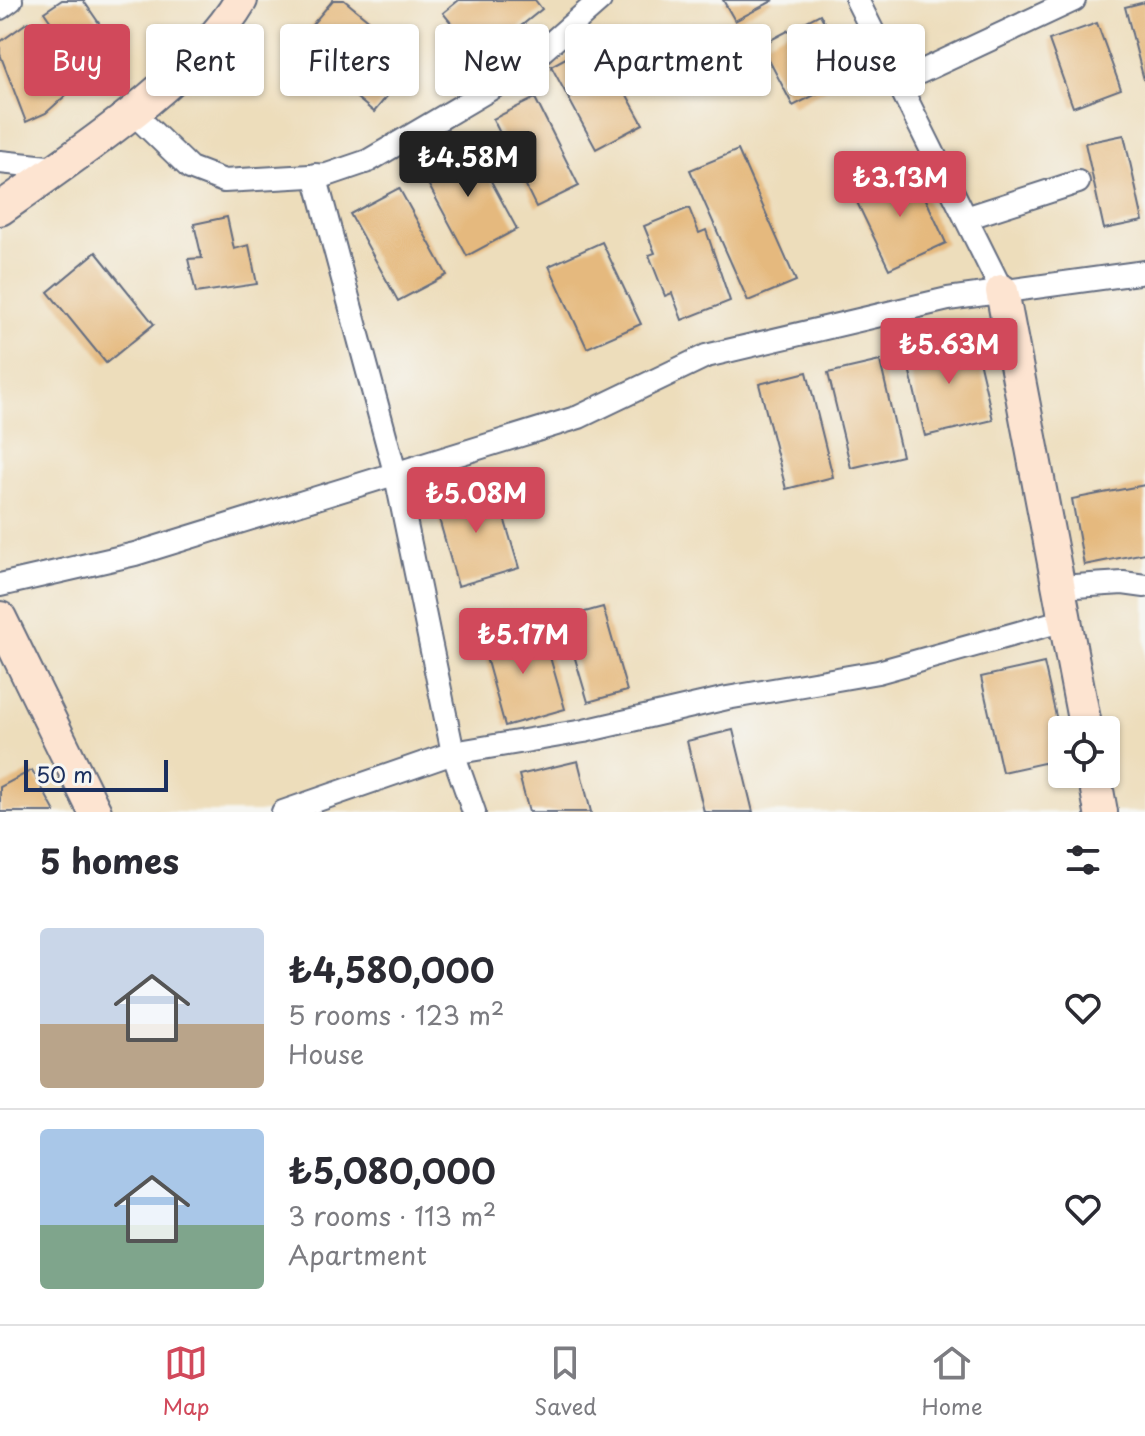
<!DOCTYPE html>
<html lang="en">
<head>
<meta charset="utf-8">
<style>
  body { margin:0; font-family:"Playpen Sans",sans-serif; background:#f2f2f3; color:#2b2b33; height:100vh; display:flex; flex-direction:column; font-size:30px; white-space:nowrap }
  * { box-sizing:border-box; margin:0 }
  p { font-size:26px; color:#7c7c81 }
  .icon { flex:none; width:44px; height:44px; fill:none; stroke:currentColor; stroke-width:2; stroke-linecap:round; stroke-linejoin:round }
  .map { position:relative; height:812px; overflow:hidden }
  .panel { display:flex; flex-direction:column; background:#fff; flex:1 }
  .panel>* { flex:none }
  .guide { position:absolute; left:24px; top:24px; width:1098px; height:72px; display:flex; gap:16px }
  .buttons { position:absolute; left:1048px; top:716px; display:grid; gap:16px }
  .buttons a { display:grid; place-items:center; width:72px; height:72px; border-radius:8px; background:#fff; box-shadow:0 2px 6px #0004; font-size:40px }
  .scale { position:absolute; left:24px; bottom:20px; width:144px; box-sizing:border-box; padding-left:8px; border:4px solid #1b2f5e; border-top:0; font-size:22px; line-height:28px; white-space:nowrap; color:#1b2f5e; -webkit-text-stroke:6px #f6f6f2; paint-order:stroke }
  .price { position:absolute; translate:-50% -68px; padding:0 18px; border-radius:8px; background:#d1495b; color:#fff; font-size:26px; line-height:52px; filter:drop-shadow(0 2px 4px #0008) }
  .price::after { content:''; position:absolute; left:50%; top:48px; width:24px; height:18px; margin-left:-12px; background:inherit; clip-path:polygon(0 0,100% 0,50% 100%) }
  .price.selected { background:#222; color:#fff }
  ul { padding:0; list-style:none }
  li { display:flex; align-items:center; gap:24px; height:200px; padding:0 40px }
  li+li { border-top:2px solid #e1e1e2 }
  li span { display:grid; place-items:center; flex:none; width:224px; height:160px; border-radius:8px; color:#555 }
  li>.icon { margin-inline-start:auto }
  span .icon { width:96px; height:96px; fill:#fffc; stroke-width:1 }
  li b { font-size:34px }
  h2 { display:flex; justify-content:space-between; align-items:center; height:96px; padding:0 40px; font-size:34px }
  .pill { padding:0 28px; border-radius:8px; background:#fff; box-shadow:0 2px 6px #0004; font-size:28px; line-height:72px }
  .pill.selected { background:#d1495b; color:#fff }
  .menu { display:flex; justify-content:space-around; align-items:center; height:112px; border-top:2px solid #e1e1e2; background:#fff; font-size:22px; color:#7c7c81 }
  .menu a { display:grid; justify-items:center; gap:4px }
  .menu .selected { color:#d1495b }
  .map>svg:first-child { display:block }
  .building { fill:#e5b97e }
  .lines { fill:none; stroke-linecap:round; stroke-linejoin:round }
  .street-casing { stroke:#646c7f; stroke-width:26 }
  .secondary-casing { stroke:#646c7f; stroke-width:36 }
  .street { stroke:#fff; stroke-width:22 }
  .secondary { stroke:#fde4d1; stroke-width:32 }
</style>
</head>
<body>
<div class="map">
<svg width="1145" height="812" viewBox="0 0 1145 812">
  <rect width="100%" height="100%" fill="#f6f6f2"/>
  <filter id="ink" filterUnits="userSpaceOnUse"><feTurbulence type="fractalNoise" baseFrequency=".0125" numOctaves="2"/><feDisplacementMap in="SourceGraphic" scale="16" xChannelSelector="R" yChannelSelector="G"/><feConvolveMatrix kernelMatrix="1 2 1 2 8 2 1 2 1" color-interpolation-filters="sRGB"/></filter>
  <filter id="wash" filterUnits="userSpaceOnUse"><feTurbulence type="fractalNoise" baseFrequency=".006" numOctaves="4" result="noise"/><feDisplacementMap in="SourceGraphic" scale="32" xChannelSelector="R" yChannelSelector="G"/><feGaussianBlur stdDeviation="1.8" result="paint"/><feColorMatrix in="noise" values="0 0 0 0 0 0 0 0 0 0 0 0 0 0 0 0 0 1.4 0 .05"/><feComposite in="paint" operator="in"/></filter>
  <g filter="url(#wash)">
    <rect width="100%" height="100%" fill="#edddbb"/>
    <g id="blocks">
      <g class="building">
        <path d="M62,0H83L123,58L91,80L44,12Z"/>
        <path d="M333,0H344L417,60L374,112L294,46Z"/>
        <path d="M459,0H535L542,9L480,59L443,13Z"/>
        <path d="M723,0H774L735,21Z"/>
        <path d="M1145,2V80H1144L1125,7Z"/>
        <path d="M820,14L852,76L793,106L761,45Z"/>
        <path d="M28,22L64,79L66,95L46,113L26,122L0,54V42Z"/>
        <path d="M1097,23L1121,89L1073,107L1049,40Z"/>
        <path d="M597,41L643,124L596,149L551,66Z"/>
        <path d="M535,98L579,186L536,207L493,119Z"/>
        <path d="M1124,135L1143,221L1104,229L1085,143Z"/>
        <path d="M470,142L517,229L467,256L420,169Z"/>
        <path d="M738,150L796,281L748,301L690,170Z"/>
        <path d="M912,169L946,243L889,269L854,196Z"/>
        <path d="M399,188L447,275L398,301L350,214Z"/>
        <path d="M689,208L699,233L706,230L730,301L682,320L672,293L665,296L649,255L655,253L644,226Z"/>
        <path d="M227,217L234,249L249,245L257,284L196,293L188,259L202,258L194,224Z"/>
        <path d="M602,242L641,324L587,348L549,266Z"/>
        <path d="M96,252L154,324L106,363L48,292Z"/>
        <path d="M973,335L993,420L925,436L905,351Z"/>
        <path d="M880,361L902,456L851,468L828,373Z"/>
        <path d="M807,372L833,477L786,489L759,384Z"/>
        <path d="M494,484L519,568L458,586L434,501Z"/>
        <path d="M1145,485V553L1084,565L1072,499Z"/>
        <path d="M603,607L627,691L588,702L563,618Z"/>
        <path d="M541,626L565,709L505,726L482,643Z"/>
        <path d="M1044,663L1062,743V759L1002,772L981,677Z"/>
        <path d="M733,730L753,812H704L687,741Z"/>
        <path d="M578,761L591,812H529L519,775Z"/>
        <path d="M32,770L55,812H0V787Z"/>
      </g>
    </g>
  </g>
  <g filter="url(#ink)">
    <use href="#blocks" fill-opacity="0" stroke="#646c7f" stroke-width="2"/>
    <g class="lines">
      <g class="street-casing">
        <g id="street">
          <path d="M857,0L1002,291"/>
          <path d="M0,8L11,0"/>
          <path d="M899,82L1074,0"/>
          <path d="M132,112L190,168L224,181L327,175L368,161L516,74L600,0"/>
          <path d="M0,162L57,168"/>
          <path d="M315,175L396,476L453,753L474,812"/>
          <path d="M966,218L1078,182"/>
          <path d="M0,585L135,554L579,417L706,356L948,299L1145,272"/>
          <path d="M1059,587L1123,583L1145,586"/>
          <path d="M283,812L453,753L584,731L727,698L878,672L1065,620"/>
        </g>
      </g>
      <g class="secondary-casing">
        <g id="secondary">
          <path d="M0,209C73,157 196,77 241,0"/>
          <path d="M1002,291L1086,730"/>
          <path d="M0,618L95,812"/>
          <path d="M1094,774L1101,812"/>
        </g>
      </g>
      <use href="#street" class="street"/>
      <use href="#secondary" class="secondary"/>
    </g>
  </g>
</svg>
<div class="buttons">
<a><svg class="icon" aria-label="locate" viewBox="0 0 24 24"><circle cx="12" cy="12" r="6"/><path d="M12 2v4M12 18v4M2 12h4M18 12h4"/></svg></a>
</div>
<div class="scale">50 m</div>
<b class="price selected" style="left:468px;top:199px">₺4.58M</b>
<b class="price" style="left:900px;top:219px">₺3.13M</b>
<b class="price" style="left:949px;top:386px">₺5.63M</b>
<b class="price" style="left:476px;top:535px">₺5.08M</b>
<b class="price" style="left:523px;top:676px">₺5.17M</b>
<div class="guide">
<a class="pill selected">Buy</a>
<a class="pill">Rent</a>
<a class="pill">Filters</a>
<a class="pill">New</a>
<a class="pill">Apartment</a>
<a class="pill">House</a>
</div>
</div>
<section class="panel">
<h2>5 homes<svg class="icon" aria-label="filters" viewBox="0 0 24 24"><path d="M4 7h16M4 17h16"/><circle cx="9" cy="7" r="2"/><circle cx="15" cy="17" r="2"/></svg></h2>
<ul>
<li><span style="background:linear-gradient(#c9d6e8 60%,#b9a48a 0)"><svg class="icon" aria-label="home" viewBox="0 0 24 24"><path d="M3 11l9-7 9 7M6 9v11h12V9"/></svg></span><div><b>₺4,580,000</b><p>5 rooms · 123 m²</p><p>House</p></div><svg class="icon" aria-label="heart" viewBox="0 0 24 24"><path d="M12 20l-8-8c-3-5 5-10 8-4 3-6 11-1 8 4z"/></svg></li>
<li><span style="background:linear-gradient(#a9c7e8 60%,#7fa58c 0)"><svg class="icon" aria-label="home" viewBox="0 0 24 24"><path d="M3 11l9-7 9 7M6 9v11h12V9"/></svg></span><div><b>₺5,080,000</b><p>3 rooms · 113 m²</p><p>Apartment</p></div><svg class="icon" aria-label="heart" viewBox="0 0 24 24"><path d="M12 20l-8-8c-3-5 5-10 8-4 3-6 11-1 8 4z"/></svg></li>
</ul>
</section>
<nav class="menu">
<a class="selected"><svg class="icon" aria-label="map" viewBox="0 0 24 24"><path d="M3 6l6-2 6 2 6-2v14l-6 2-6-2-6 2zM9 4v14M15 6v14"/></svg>Map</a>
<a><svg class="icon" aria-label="saved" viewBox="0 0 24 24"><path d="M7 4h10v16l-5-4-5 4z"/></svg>Saved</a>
<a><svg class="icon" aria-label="home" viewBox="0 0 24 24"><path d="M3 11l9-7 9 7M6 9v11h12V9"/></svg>Home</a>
</nav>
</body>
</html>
